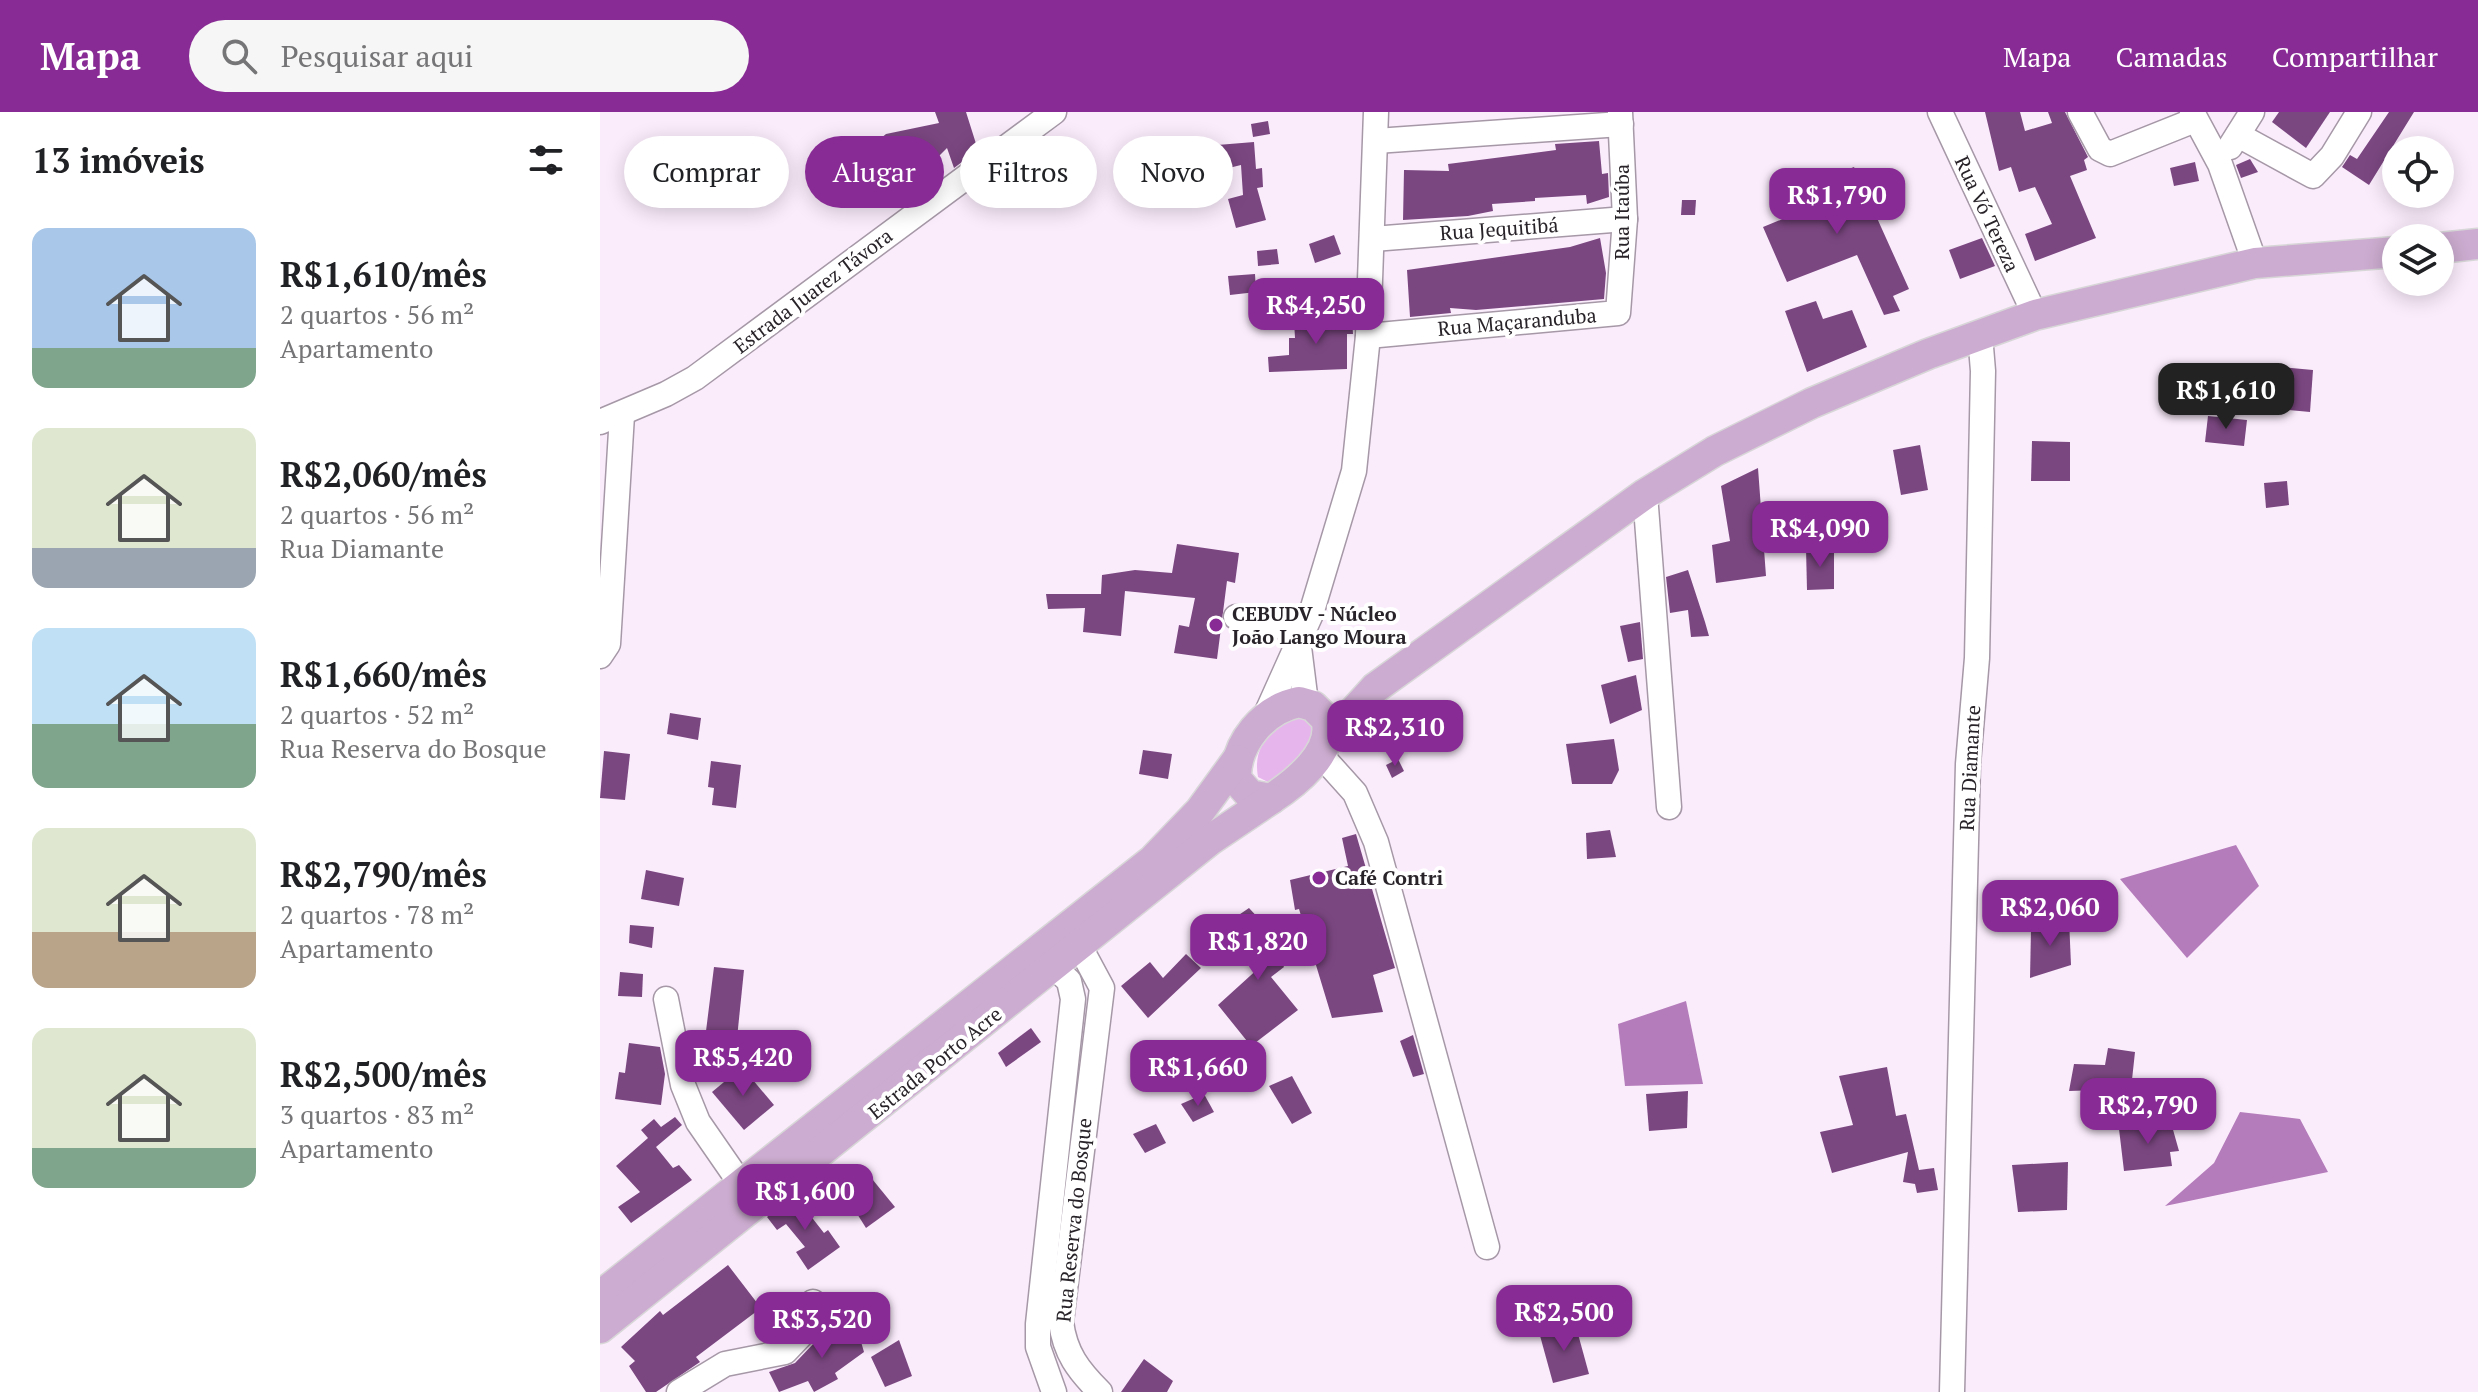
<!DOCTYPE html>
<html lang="pt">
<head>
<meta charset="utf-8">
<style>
  body { margin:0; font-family:"PT Serif",serif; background:#f6f6f6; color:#202124; height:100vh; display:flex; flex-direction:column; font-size:30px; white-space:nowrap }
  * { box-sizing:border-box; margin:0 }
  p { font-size:26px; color:#757577 }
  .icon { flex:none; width:44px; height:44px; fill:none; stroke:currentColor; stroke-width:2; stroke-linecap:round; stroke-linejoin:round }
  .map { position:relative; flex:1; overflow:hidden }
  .panel { display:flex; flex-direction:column; background:#fff; width:600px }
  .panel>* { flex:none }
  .hud { position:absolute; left:24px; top:24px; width:760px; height:72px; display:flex; gap:16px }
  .buttons { position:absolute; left:1782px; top:24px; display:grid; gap:16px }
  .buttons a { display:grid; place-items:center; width:72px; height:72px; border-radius:50%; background:#fff; box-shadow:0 4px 20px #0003; font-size:40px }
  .price { position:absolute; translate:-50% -68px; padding:0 18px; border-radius:16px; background:#892b95; color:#fff; font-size:26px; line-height:52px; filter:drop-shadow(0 2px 4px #0008) }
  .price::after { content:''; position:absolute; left:50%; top:48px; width:24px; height:18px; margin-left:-12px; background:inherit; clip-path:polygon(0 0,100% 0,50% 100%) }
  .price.on { background:#222; color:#fff }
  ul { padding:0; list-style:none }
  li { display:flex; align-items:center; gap:24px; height:200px; padding:0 32px }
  li span { display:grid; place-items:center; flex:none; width:224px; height:160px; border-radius:16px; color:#555 }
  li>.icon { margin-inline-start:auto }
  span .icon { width:96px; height:96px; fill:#fffc; stroke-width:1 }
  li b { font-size:34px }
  h2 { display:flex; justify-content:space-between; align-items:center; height:96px; padding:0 32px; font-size:34px }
  .pill { padding:0 28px; border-radius:36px; background:#fff; box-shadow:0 4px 20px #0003; font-size:28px; line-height:72px }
  .pill.on { background:#892b95; color:#fff }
  header { display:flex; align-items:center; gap:48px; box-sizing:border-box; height:112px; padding:0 40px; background:#892b95; color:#fff }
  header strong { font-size:38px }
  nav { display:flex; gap:44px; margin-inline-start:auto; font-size:28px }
  .search { width:560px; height:72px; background:#f6f6f6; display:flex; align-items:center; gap:20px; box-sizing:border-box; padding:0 28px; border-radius:44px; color:#757577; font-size:30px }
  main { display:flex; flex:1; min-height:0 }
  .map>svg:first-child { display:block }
  .green { fill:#e6b5eb }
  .water { fill:#b47cba }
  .building { fill:#7b4781 }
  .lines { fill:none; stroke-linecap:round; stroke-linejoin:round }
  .minor-casing { stroke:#a698a7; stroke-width:27 }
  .major-casing { stroke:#d8d7d8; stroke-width:33 }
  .minor { stroke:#fff; stroke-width:24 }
  .major { stroke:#ccacd0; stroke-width:30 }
  .poi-dot { fill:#892b95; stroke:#fff; stroke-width:3 }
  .labels { text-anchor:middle; stroke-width:8; stroke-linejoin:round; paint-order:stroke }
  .street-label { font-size:20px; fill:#282328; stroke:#fff }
  .poi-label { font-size:20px; font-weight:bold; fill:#282328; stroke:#fff; text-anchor:start }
</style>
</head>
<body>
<header>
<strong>Mapa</strong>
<div class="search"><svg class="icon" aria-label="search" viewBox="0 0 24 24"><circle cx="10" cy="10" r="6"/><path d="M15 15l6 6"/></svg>Pesquisar aqui</div>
<nav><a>Mapa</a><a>Camadas</a><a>Compartilhar</a></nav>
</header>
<main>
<section class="panel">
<h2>13 imóveis<svg class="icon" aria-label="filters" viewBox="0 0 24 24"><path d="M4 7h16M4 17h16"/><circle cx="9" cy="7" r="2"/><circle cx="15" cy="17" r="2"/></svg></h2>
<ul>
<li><span style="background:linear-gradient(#a9c7e8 75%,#7fa58c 0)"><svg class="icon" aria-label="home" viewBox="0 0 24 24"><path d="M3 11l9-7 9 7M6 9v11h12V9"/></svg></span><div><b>R$1,610/mês</b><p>2 quartos · 56 m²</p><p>Apartamento</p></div></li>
<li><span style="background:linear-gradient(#dfe7d0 75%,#9aa5b1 0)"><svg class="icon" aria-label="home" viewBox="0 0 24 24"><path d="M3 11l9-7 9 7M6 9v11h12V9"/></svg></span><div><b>R$2,060/mês</b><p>2 quartos · 56 m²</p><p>Rua Diamante</p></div></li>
<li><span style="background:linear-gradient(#bfe0f5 60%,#7fa58c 0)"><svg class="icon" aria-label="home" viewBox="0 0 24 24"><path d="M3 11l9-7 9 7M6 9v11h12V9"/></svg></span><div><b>R$1,660/mês</b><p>2 quartos · 52 m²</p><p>Rua Reserva do Bosque</p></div></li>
<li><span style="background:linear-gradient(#dfe7d0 65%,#b9a48a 0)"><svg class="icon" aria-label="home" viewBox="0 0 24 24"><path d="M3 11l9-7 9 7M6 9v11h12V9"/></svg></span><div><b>R$2,790/mês</b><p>2 quartos · 78 m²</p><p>Apartamento</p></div></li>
<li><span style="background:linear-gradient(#dfe7d0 75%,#7fa58c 0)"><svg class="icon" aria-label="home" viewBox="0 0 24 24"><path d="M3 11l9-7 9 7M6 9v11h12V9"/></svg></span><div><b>R$2,500/mês</b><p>3 quartos · 83 m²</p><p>Apartamento</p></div></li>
</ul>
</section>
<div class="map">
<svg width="1878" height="1280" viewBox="0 0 1878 1280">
  <rect width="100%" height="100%" fill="#fbecfc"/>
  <path class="green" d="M699,602L711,607L715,617L712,631L678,668L668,670L658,665C652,631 673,618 699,602Z"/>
  <g class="water">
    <path d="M1636,733L1659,774L1587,846L1520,767Z"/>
    <path d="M1086,889L1103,972L1025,974L1018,912Z"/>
    <path d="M1640,1000L1700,1007L1728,1060L1565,1094L1614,1051Z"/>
  </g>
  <g class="building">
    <path d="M335,0H366L378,38L354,56L347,36L324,59L323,56L293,74L269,36L286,22L339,11Z"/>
    <path d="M1385,0H1420L1425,19L1452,11L1448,0H1465L1488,45L1484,48L1487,58L1470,64L1496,126L1435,149L1425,122L1452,112L1435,75L1419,80L1411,55L1399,59Z"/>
    <path d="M1679,0H1730L1706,36L1672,10Z"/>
    <path d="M1789,0H1814L1769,73L1742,55L1750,43L1757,47Z"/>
    <path d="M668,9L670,22L653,25L651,12Z"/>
    <path d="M999,29L1002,62L1008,61L1009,85L987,92L986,83L935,86V89L892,92L893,99L868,104L803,108L804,58L849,59L848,52L956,38L955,32Z"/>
    <path d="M654,30L656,57L662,56L663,75L657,76L666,108L636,116L628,87L643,83L641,53L596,64L593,35Z"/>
    <path d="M1650,47L1658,60L1641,66L1636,53Z"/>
    <path d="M1595,50L1599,69L1574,74L1570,56Z"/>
    <path d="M1254,55L1309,177L1293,184L1300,199L1284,203L1257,143L1187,170L1163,115L1190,104L1184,90L1201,83L1199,76Z"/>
    <path d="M1082,88H1096L1095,103H1081Z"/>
    <path d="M734,123L741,142L715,151L709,132Z"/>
    <path d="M1000,126L1006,161L1004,187L876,198L850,196L851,201L810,205L807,158L970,135Z"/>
    <path d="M1382,126L1395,154L1360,167L1349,138Z"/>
    <path d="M677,137L679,152L658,154L657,139Z"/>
    <path d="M655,162L656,180L630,183L628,164Z"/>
    <path d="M1216,189L1223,207L1252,198L1267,235L1207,260L1185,199Z"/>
    <path d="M706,205L752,207L753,222H747V257L669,260L668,245L689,243V226H695L694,208Z"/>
    <path d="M1680,255L1713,258L1710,300L1677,297Z"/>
    <path d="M1608,304L1647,308L1644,334L1605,330Z"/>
    <path d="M1432,329L1470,330V369H1431Z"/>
    <path d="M1320,333L1328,378L1301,383L1293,338Z"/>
    <path d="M1158,356L1166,464L1116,471L1112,433L1130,429L1121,374Z"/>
    <path d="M1687,369L1689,393L1666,396L1664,371Z"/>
    <path d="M577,432L639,441L635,471L627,469L617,547L574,541L579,513L589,515L595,486L525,479L521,524L483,520L485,496L448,497L446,482H501L502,463L535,458L572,461Z"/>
    <path d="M1206,436H1234V477L1207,478Z"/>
    <path d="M1088,458L1105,510L1109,524L1091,525L1088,498L1070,501L1066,465Z"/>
    <path d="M1040,510L1043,547L1028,550L1020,514Z"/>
    <path d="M1036,563L1042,598L1010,612L1001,573Z"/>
    <path d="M70,601L101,606L98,628L67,622Z"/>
    <path d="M807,602L814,615L801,622L795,609Z"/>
    <path d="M1014,627L1019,658L1012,672H972L966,632Z"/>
    <path d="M543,638L572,642L568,667L539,662Z"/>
    <path d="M4,639L30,642L25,688L0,686Z"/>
    <path d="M798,647L804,659L792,666L786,653Z"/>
    <path d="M111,649L141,653L136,696L112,693L114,676L108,675Z"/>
    <path d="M1010,718L1016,745L987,747L986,721Z"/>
    <path d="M756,722L795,856L773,863L783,900L732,906L699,797L695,798L690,768L748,754L742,726Z"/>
    <path d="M46,758L84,766L79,794L41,787Z"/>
    <path d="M649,796L688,838L680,846L684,855L671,865L698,898L651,934L618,893L661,854L624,813Z"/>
    <path d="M1469,807L1471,853L1430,866L1431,817Z"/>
    <path d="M30,813L54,815L52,836L29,831Z"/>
    <path d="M586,842L601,856L548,906L521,874L550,850L563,866Z"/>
    <path d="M114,855L144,858L136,936L104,935Z"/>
    <path d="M20,860L43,862L42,885L18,884Z"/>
    <path d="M431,916L441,930L406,955L398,941Z"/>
    <path d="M813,923L824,962L813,965L800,929Z"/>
    <path d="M29,931L60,935L65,962L61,993L15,987L19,960L25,961Z"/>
    <path d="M1508,936L1535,940L1531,977L1469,979L1474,952L1505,953Z"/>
    <path d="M142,955L174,993L144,1018L112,980Z"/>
    <path d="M1287,955L1296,1004L1306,1002L1319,1058L1334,1056L1338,1078L1317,1081L1315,1072L1303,1070L1308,1040L1232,1061L1220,1020L1253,1013L1239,964Z"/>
    <path d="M692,964L712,1001L692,1012L669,974Z"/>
    <path d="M1088,979L1087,1016L1049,1019L1046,982Z"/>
    <path d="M604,982L614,1000L593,1010L581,992Z"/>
    <path d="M75,1005L82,1013L56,1035L73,1056L79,1053L92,1068L31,1111L18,1095L40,1080L16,1054L48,1026L41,1018L54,1007L61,1015Z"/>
    <path d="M1570,1007L1579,1039L1570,1040L1572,1054L1524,1059L1519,1017Z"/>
    <path d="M556,1012L566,1031L545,1041L533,1022Z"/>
    <path d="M1468,1050L1467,1098L1418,1100L1412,1053Z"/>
    <path d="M268,1062L295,1095L266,1116L244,1081Z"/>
    <path d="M197,1081L206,1098L224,1121L228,1118L240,1135L208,1158L196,1140L205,1135L186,1112L177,1118L167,1105Z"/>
    <path d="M128,1153L161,1196L96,1245L100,1250L56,1280H46L29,1254L35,1249L21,1235L60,1199L63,1203Z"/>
    <path d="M255,1209L264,1240L235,1261L238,1267L214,1280L208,1269L179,1280L169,1260L195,1251L217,1228Z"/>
    <path d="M975,1211L989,1262L953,1271L939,1220Z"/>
    <path d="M299,1228L312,1264L285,1275L271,1245Z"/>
    <path d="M544,1247L573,1269L567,1280H521Z"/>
  </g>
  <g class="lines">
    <g class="minor-casing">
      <g id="minor">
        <path d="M1340,0L1435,203"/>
        <path d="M1480,0L1500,37L1510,42L1595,8"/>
        <path d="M1592,0L1620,52L1655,151"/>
        <path d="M1638,23L1713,64L1732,44L1759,0"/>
        <path d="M776,29L1021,12"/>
        <path d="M1630,35L1652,0"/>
        <path d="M773,127L1025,107"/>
        <path d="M768,224L1018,201L1025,107L1020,0"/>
        <path d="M0,310L66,282L95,266L454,0"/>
        <path d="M1045,382L1069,695"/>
        <path d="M636,505L703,519"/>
        <path d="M699,535L706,591"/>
        <path d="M0,544L8,532L22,303"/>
        <path d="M663,609L711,502L754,359L768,224L776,0"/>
        <path d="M719,641L755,681L776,730L887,1135"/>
        <path d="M480,835L502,876L461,1210C465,1241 478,1258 500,1280"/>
        <path d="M66,887L83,973L98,1010L143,1075"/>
        <path d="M79,1280L125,1252L185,1240L205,1219L213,1190"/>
        <path d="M454,1280L438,1235V1212L473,887L469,869L454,855"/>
        <path d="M1352,1280L1368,652L1377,546L1383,259L1380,223"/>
      </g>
    </g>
    <g class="major-casing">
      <g id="major">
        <path d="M1840,136L1878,132"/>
        <path d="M699,590L713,594L726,607C736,640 694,672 671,687L650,683L636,667C635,631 664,597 699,590Z"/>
        <path d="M726,630L775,576L1045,382L1115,339L1212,291L1328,242L1435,203L1655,151L1796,140"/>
        <path d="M0,1184L553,748L600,699L637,648"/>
        <path d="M0,1216L610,728L671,687"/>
      </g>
    </g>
    <use href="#minor" class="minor"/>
    <use href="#major" class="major"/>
  </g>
  <g class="poi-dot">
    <circle cx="616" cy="513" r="8"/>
    <circle cx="719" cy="766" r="8"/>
  </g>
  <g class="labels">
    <g class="street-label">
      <text transform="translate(1022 100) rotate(-90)" y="7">Rua Itaúba</text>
      <text transform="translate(1387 102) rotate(65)" y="7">Rua Vó Tereza</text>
      <text transform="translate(899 117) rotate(-4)" y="7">Rua Jequitibá</text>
      <text transform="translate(213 179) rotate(-37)" y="7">Estrada Juarez Távora</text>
      <text transform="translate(917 210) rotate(-5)" y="7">Rua Maçaranduba</text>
      <text transform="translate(1370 656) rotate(-87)" y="7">Rua Diamante</text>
      <text transform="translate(335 951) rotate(-39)" y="7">Estrada Porto Acre</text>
      <text transform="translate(474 1108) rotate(-84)" y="7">Rua Reserva do Bosque</text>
    </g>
    <g class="poi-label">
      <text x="632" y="509">CEBUDV - Núcleo<tspan x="632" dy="23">João Lango Moura</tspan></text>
      <text x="735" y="773">Café Contri</text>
    </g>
  </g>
</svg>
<div class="buttons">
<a><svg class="icon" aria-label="locate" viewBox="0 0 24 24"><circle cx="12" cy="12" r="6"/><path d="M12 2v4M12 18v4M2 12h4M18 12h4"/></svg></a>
<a><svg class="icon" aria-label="layers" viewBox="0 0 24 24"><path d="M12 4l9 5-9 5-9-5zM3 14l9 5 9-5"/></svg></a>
</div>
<b class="price" style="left:1237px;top:124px">R$1,790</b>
<b class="price" style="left:716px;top:234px">R$4,250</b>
<b class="price on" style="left:1626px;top:319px">R$1,610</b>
<b class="price" style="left:1220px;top:457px">R$4,090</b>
<b class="price" style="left:795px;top:656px">R$2,310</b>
<b class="price" style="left:1450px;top:836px">R$2,060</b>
<b class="price" style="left:658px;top:870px">R$1,820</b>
<b class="price" style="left:143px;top:986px">R$5,420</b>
<b class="price" style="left:598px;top:996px">R$1,660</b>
<b class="price" style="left:1548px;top:1034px">R$2,790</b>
<b class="price" style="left:205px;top:1120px">R$1,600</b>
<b class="price" style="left:964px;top:1241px">R$2,500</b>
<b class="price" style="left:222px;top:1248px">R$3,520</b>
<div class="hud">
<a class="pill">Comprar</a>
<a class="pill on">Alugar</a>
<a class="pill">Filtros</a>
<a class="pill">Novo</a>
</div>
</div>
</main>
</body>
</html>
